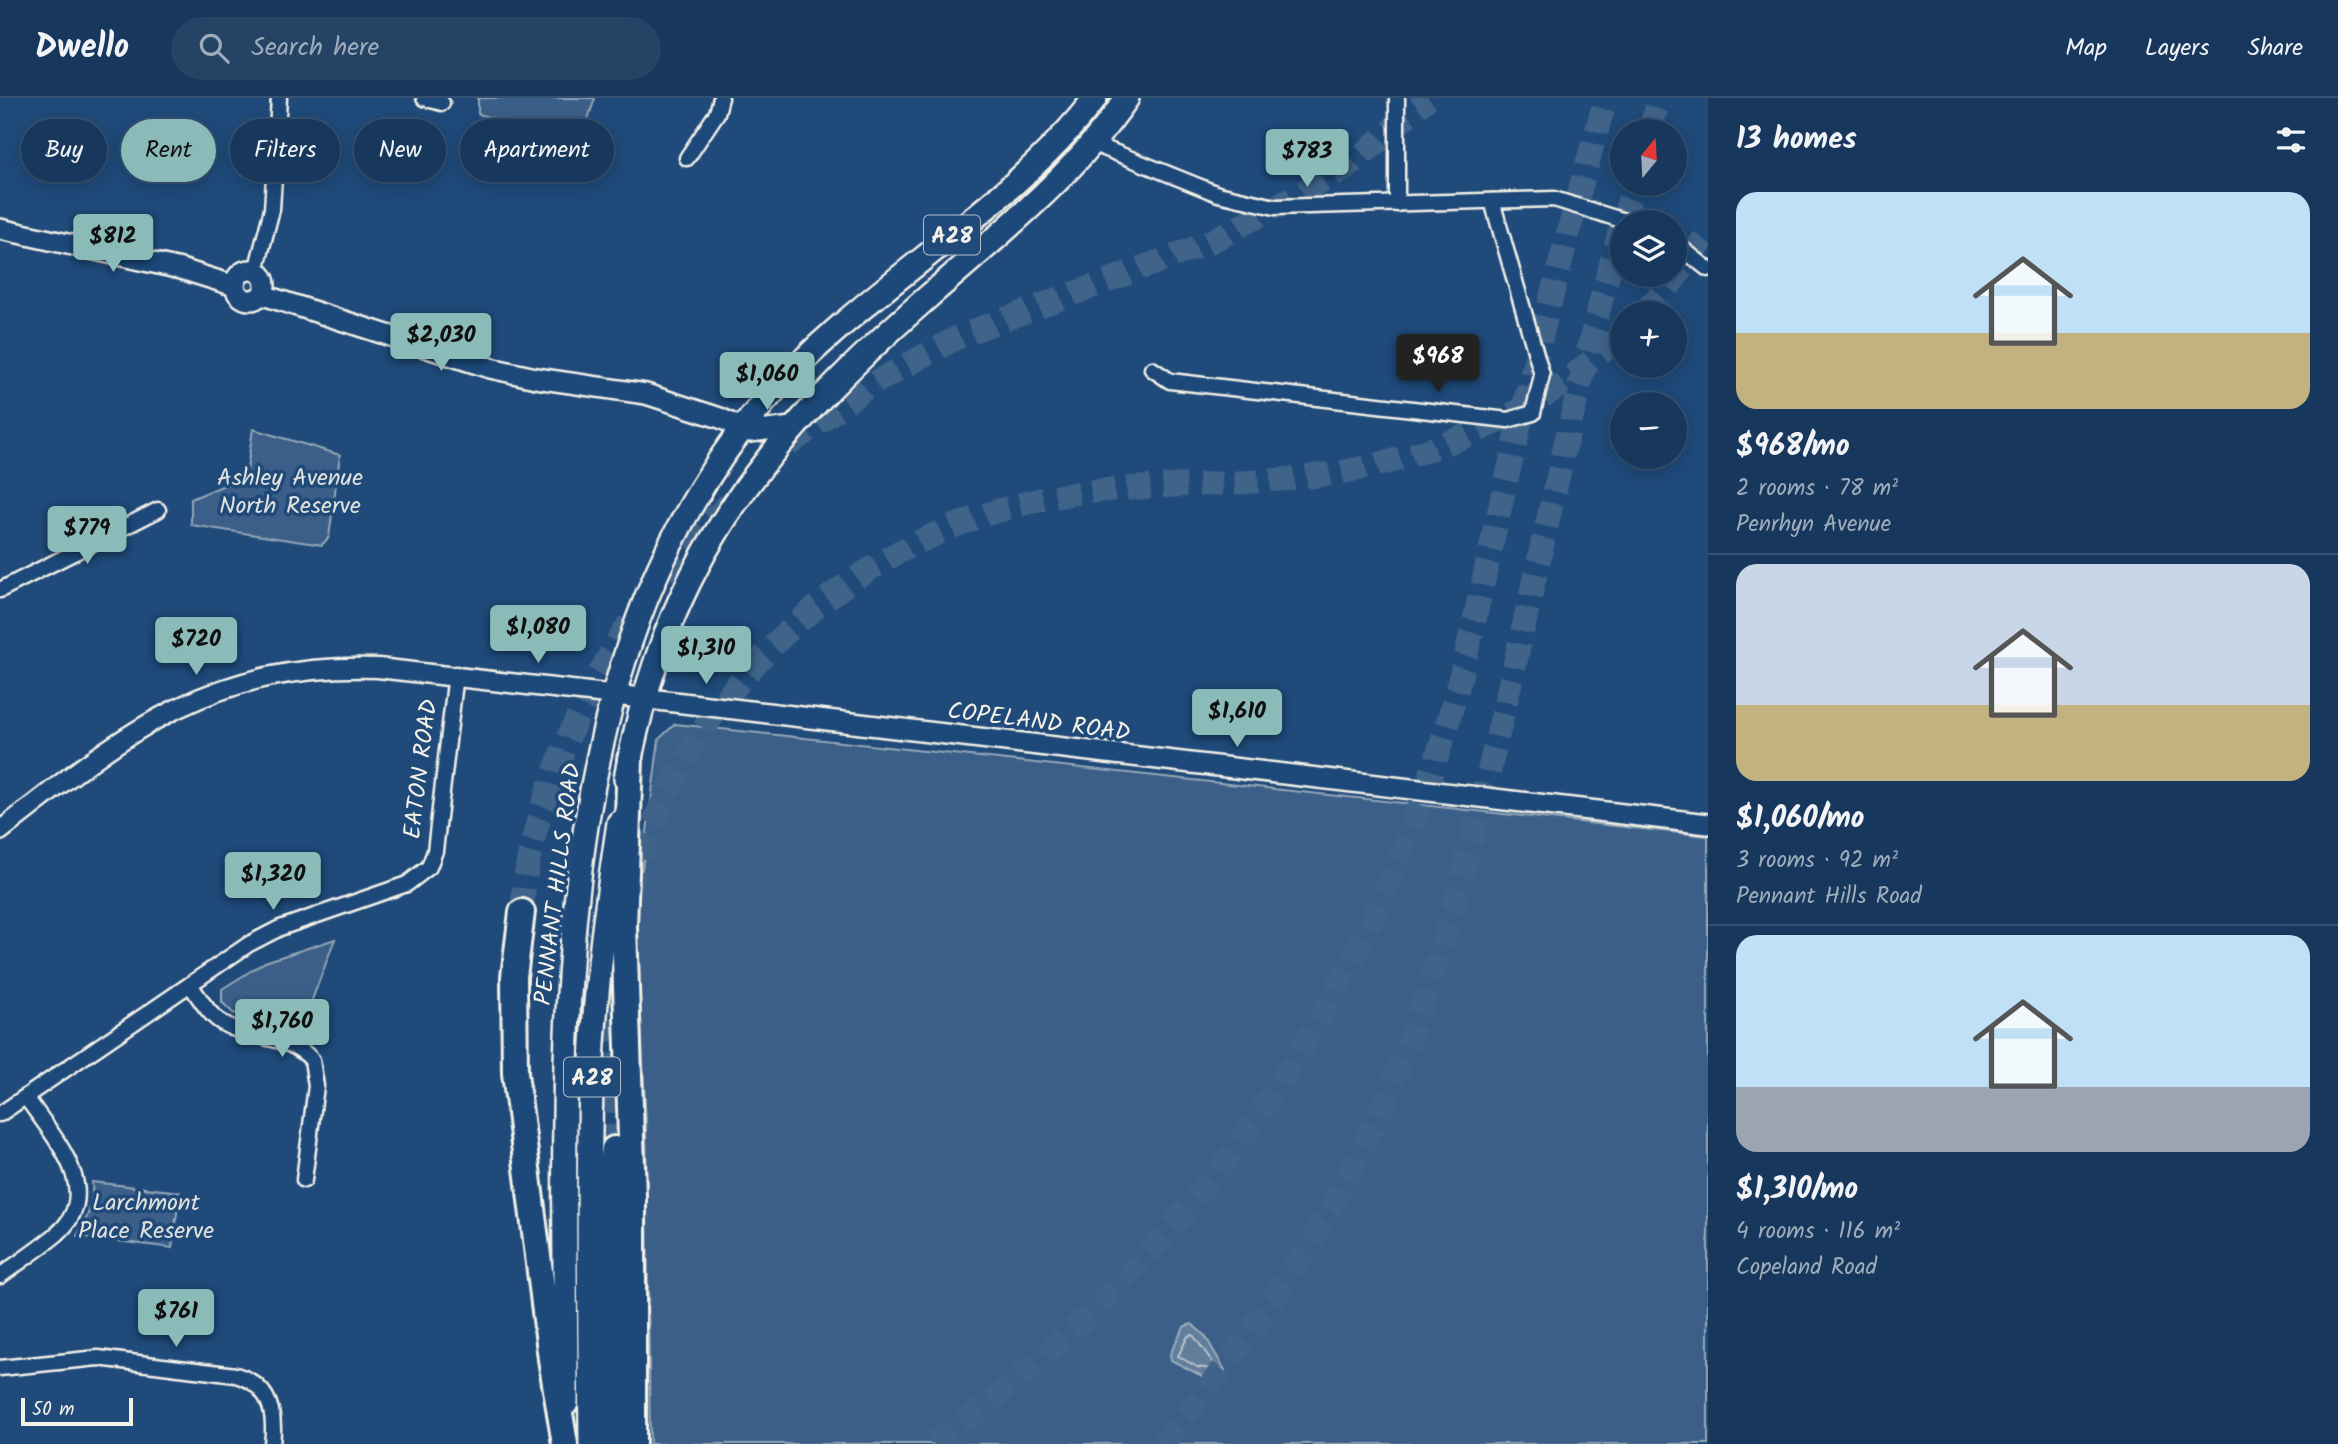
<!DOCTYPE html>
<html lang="en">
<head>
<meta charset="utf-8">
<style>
  body { margin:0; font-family:Kalam,sans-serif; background:#244365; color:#f1f3f6; height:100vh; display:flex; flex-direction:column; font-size:26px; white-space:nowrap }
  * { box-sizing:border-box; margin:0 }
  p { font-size:23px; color:#9eacbb }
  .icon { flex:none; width:38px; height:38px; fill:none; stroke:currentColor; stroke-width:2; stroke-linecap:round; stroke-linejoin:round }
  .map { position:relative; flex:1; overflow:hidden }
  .panel { display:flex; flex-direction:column; background:#17385c; width:630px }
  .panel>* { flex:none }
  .top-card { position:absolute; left:21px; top:21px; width:665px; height:63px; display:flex; gap:14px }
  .needle { width:46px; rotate:18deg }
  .controls { position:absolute; left:1610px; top:21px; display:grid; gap:14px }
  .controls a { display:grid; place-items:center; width:77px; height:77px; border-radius:50%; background:#17385c; box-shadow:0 4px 18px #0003,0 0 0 2px #365272; font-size:35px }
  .scale { position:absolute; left:21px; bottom:18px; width:112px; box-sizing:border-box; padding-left:7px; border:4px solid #f4f1e8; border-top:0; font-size:19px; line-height:24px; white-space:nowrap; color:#f4f1e8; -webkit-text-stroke:5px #1f4a7a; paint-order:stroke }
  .price { position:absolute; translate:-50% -60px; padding:0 16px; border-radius:7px; background:#8bbbb9; color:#111; font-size:23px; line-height:46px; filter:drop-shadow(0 2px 4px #0008) }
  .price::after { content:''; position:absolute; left:50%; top:42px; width:21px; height:16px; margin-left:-10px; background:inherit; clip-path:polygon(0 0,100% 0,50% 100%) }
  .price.selected { background:#222; color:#fff }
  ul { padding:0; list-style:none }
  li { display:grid; align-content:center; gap:14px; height:371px; padding:0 28px }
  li+li { border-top:2px solid #365272 }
  li span { display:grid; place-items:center; height:217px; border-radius:21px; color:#555 }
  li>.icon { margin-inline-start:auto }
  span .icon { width:126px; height:126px; fill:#fffc; stroke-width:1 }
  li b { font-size:30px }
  h2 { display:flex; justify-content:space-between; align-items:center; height:84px; padding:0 28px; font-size:30px }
  .tag { padding:0 24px; border-radius:32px; background:#17385c; box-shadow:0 4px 18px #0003,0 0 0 2px #365272; font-size:24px; line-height:63px }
  .tag.selected { background:#8bbbb9; color:#111 }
  header { display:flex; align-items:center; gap:42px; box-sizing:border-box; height:98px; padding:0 35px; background:#17385c; border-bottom:2px solid #365272 }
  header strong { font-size:33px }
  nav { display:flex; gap:38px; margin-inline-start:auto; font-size:24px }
  .search { width:490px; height:63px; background:#244365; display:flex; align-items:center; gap:18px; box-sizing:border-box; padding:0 24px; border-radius:38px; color:#9eacbb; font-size:26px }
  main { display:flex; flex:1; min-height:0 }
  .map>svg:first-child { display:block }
  .green { fill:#3a5f88; stroke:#97a8b8; stroke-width:2 }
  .water { fill:#627e9d; stroke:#9cacbb; stroke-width:2 }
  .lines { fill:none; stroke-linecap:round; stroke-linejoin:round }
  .shore { stroke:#bac3ca; stroke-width:2 }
  .motorway-tunnel { stroke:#3f638a; stroke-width:24; stroke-dasharray:24 12; stroke-linecap:butt }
  .minor-casing { stroke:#f4f1e8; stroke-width:19 }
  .tertiary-casing { stroke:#f4f1e8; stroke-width:23 }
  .secondary-casing { stroke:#f4f1e8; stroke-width:24 }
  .trunk-casing { stroke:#f4f1e8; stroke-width:28 }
  .motorway-casing { stroke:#f4f1e8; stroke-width:30 }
  .minor { stroke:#1f4a7a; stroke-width:14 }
  .tertiary { stroke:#1f4a7a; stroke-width:18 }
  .secondary { stroke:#1f4a7a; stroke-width:19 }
  .trunk { stroke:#1f4a7a; stroke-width:23 }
  .motorway { stroke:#1f4a7a; stroke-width:24 }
  .labels { text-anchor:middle; stroke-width:7; stroke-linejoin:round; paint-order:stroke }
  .shield { fill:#1f4a7a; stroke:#b4bfc7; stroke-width:2 }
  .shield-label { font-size:23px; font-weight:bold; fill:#f4f1e8 }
  .park-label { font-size:24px; fill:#e1e2de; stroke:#1f4a7a }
  .street-label { font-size:24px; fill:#f4f1e8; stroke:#1f4a7a }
</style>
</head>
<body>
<header>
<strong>Dwello</strong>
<div class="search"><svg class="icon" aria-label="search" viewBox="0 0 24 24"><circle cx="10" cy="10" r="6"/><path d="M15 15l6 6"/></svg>Search here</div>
<nav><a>Map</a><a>Layers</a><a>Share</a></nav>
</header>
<main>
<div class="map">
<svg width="1708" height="1346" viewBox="0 0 1708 1346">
  <rect width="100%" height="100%" fill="#1f4a7a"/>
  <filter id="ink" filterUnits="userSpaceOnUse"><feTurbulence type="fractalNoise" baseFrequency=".0143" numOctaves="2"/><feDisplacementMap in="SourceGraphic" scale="14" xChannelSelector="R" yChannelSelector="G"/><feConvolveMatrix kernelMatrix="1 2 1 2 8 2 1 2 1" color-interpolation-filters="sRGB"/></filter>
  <g filter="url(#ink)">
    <g class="green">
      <path d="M478,0H595L580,45L478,16Z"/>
      <path d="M253,331L340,357L329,439L322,447L191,427V401L246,378Z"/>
      <path d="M675,626L1708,738V1346H650L646,1026L636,818L659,641Z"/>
      <path d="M335,841L301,931L233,915L222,904V891L265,864Z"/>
      <path d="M92,1084L180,1094L172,1150L77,1138C88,1120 94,1105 92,1084Z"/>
    </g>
    <path class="water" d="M1192,1226L1205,1238L1225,1272L1222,1280L1202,1278L1171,1262L1170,1256C1175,1246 1179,1237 1185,1228Z"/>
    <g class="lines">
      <path class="shore" d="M1193,1237L1214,1266L1212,1271L1197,1269L1178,1258L1188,1238Z"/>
      <g class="motorway-tunnel">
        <path d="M1649,33L1660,0"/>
        <path d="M1623,124L1634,86"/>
        <path d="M1643,215L1668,190L1708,135"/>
        <path d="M788,347L867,289L960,238L1208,145L1346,71L1428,0"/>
        <path d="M664,476L677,458L732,402"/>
        <path d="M630,794C636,764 648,736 661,708C734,544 895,422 1072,396C1172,382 1278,391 1376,367C1442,351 1511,323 1566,283C1585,269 1604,252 1622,236"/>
        <path d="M522,814C526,718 584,590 639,511"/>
        <path d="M614,1051L618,964L613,890L618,854"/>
        <path d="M933,1346C1164,1183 1334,951 1428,685C1463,588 1482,484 1506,384C1536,255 1569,127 1606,0"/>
        <path d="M1162,1346C1258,1234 1342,1109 1398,972C1446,853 1476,728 1506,603C1544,444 1577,283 1622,126"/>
      </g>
      <g class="minor-casing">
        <g id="minor">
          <path d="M424,0L442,5"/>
          <path d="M1397,0V106"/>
          <path d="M1094,46L1218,96L1275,109L1554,101L1628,124"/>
          <path d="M687,60L717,15L721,0"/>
          <path d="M1675,145L1708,171"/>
          <path d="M256,173L272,111L279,0"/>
          <path d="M1152,271L1170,283L1508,322L1533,315L1542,277L1492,103"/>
          <path d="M0,492L158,412"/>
          <path d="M191,888C199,899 207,914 218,922C247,943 287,934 312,962L316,988L304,1082"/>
          <path d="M0,1016L249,846L280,830L407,786L429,769L435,753L456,576"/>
          <path d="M0,1178C19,1164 39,1151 57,1136C106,1093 52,1038 26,999"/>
          <path d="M0,1270L98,1260L236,1277C270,1287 276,1314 272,1346"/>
        </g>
      </g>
      <g class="tertiary-casing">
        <path id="tertiary" d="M0,733C126,634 209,565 378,570L615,597"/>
      </g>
      <g class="secondary-casing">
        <g id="secondary">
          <path d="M0,131L181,171L235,188"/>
          <circle cx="250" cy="187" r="15"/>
          <path d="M263,197L490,270L536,280L646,296L720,320L750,334L792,329"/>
          <path d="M615,597L1708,726"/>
        </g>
      </g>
      <g class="trunk-casing">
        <g id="trunk">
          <path d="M626,681C666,461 766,341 929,198C1000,136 1073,78 1127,0"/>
          <path d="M566,1305C566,975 534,572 764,304C862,189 1003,120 1095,0"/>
          <path d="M591,1346C590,1218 587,1090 592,963C596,883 607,804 619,725"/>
        </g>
      </g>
      <g class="motorway-casing">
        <g id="motorway">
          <path d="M630,661L624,829L633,1098V1346"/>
          <path d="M522,814L514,879L515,975L551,1261L565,1346"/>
          <path d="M611,1346L610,1080L614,1051"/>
        </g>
      </g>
      <use href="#minor" class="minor"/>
      <use href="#tertiary" class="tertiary"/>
      <use href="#secondary" class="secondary"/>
      <use href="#trunk" class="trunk"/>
      <use href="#motorway" class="motorway"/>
    </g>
  </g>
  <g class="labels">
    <g class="shield">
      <rect x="924" y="117.5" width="56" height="39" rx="5"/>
      <rect x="564" y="959.5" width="56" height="39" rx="5"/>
    </g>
    <g class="shield-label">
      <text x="952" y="145">A28</text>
      <text x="592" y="987">A28</text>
    </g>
    <g class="park-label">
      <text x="290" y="387">Ashley Avenue<tspan x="290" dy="28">North Reserve</tspan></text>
      <text x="146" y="1112">Larchmont<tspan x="146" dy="28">Place Reserve</tspan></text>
    </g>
    <g class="street-label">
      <text transform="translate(1039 623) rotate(7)" y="8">COPELAND ROAD</text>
      <text transform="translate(420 671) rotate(-83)" y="8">EATON ROAD</text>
      <text transform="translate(557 786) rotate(-83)" y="8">PENNANT HILLS ROAD</text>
    </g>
  </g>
</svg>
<div class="controls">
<a><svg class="needle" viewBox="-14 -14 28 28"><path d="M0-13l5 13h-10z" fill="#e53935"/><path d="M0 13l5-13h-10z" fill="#9eacbb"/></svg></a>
<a><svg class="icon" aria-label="layers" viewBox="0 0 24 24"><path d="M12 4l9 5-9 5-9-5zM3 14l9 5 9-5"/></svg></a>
<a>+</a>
<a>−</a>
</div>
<div class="scale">50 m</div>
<b class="price" style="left:1307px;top:91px">$783</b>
<b class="price" style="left:113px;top:176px">$812</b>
<b class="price" style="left:441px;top:275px">$2,030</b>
<b class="price selected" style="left:1438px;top:296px">$968</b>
<b class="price" style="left:767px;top:314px">$1,060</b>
<b class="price" style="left:87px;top:468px">$779</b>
<b class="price" style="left:538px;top:567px">$1,080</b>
<b class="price" style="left:196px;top:579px">$720</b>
<b class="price" style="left:706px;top:588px">$1,310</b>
<b class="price" style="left:1237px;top:651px">$1,610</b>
<b class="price" style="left:273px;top:814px">$1,320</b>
<b class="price" style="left:282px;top:961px">$1,760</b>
<b class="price" style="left:176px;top:1251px">$761</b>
<div class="top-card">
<a class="tag">Buy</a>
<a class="tag selected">Rent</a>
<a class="tag">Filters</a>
<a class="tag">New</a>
<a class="tag">Apartment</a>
</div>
</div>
<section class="panel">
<h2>13 homes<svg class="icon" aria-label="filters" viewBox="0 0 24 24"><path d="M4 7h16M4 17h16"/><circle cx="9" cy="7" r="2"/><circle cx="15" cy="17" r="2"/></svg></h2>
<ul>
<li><span style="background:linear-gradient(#bfe0f5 65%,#c2b280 0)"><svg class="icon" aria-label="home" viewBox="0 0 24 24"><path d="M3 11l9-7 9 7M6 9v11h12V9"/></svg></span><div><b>$968/mo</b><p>2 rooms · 78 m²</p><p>Penrhyn Avenue</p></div></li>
<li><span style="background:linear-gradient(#c9d6e8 65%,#c2b280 0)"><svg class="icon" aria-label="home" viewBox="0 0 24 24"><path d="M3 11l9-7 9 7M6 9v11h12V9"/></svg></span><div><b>$1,060/mo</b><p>3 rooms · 92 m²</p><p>Pennant Hills Road</p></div></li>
<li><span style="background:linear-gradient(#bfe0f5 70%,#9aa5b1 0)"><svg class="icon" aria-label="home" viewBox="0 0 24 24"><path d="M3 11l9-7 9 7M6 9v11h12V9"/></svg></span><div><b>$1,310/mo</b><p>4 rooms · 116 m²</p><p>Copeland Road</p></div></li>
</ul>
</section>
</main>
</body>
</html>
